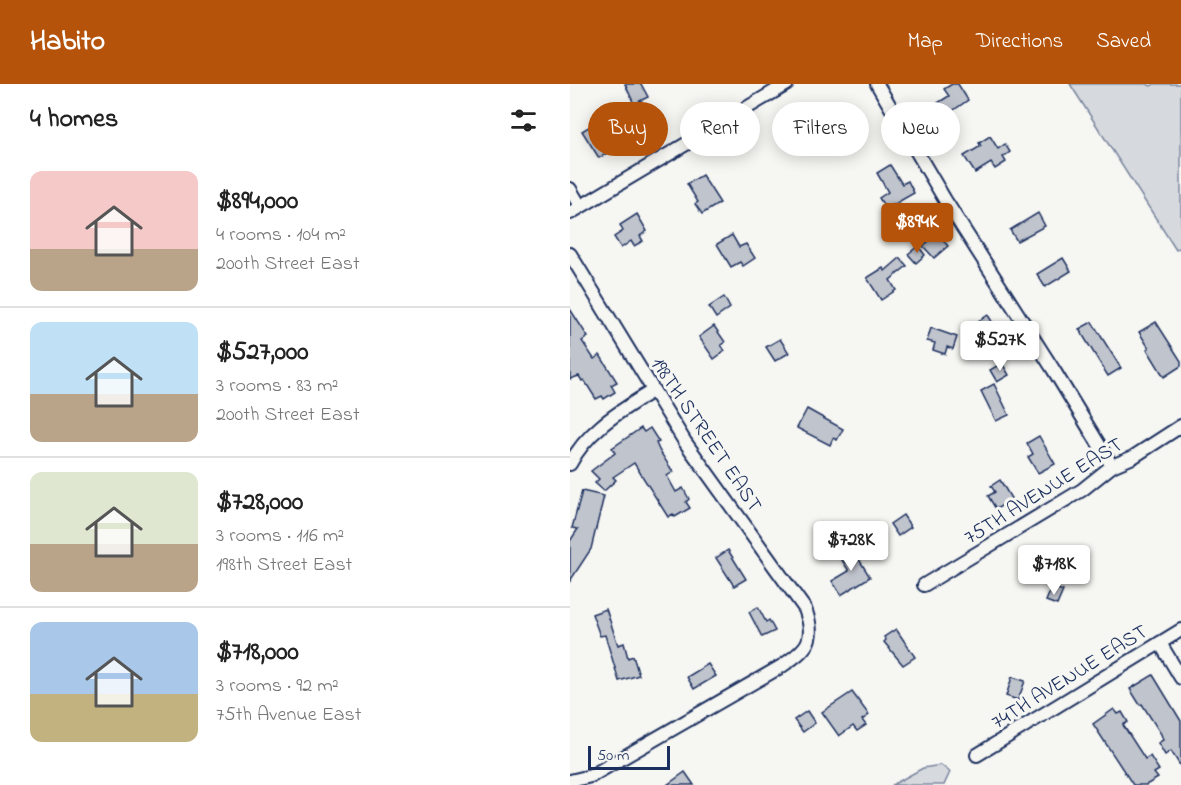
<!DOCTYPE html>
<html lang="en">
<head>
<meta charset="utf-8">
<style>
  body { margin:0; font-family:"Indie Flower",sans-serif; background:#f2f2f2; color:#222; height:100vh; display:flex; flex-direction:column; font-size:22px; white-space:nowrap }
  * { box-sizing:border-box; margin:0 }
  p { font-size:20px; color:#767676 }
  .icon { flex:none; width:33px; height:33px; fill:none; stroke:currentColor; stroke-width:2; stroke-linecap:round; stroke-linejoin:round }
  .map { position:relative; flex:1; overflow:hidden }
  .details { display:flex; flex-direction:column; background:#fff; width:570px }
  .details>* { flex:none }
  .top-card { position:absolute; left:18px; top:18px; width:502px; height:54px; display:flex; gap:12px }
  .scale { position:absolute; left:18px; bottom:15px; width:82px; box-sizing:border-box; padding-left:6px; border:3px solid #1b2f5e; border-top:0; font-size:16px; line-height:21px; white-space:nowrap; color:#1b2f5e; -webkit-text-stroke:4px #f6f6f2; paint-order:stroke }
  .price { position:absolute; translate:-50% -51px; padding:0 14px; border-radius:6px; background:#fff; color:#222; font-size:20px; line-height:39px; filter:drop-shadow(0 2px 3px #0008) }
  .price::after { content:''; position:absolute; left:50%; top:36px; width:18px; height:14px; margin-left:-9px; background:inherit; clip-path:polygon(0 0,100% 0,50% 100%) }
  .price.selected { background:#b45309; color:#fff }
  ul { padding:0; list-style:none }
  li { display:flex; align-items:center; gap:18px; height:150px; padding:0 30px }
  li+li { border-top:2px solid #e0e0e0 }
  li span { display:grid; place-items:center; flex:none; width:168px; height:120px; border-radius:12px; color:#555 }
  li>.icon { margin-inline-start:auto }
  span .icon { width:72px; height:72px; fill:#fffc; stroke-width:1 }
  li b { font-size:26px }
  h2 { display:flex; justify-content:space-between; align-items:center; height:72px; padding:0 30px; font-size:26px }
  .tag { padding:0 21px; border-radius:27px; background:#fff; box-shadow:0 3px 15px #0003; font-size:21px; line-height:54px }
  .tag.selected { background:#b45309; color:#fff }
  header { display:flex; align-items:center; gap:36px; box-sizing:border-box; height:84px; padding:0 30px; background:#b45309; color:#fff }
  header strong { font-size:28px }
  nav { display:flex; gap:33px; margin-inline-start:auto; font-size:21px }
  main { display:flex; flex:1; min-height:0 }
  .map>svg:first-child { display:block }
  .green { fill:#d6d9dd; stroke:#78849e; stroke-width:1.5 }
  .building { fill:#c0c4cd; stroke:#1b2f5e; stroke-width:1.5 }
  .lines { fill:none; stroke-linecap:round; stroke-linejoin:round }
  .minor-casing { stroke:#1b2f5e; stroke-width:16 }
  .minor { stroke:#f6f6f2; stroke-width:12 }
  .labels { text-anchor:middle; stroke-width:6; stroke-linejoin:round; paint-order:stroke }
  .street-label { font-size:21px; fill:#1b2f5e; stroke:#f6f6f2 }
</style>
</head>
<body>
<header>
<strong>Habito</strong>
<nav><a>Map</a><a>Directions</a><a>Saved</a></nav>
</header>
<main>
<section class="details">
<h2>4 homes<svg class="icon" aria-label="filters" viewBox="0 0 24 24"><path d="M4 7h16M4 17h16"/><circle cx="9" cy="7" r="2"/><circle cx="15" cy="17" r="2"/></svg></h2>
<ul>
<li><span style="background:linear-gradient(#f6c9c9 65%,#b9a48a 0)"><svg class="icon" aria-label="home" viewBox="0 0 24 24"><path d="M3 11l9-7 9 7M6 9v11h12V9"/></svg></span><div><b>$894,000</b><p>4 rooms · 104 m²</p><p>200th Street East</p></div></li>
<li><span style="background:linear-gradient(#bfe0f5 60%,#b9a48a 0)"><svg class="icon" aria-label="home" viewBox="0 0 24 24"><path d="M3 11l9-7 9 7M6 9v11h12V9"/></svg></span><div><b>$527,000</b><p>3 rooms · 83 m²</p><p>200th Street East</p></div></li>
<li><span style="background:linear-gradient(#dfe7d0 60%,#b9a48a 0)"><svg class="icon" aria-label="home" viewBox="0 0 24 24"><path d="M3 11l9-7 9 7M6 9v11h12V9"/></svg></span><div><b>$728,000</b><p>3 rooms · 116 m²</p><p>198th Street East</p></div></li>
<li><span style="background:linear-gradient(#a9c7e8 60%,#c2b280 0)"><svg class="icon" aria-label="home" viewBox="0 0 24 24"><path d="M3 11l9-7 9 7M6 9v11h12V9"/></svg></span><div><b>$718,000</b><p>3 rooms · 92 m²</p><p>75th Avenue East</p></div></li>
</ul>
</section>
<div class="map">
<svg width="611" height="701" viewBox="0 0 611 701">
  <rect width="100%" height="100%" fill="#f6f6f2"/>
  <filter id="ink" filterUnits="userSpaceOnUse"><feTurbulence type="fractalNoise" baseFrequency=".0167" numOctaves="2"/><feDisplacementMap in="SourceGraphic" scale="12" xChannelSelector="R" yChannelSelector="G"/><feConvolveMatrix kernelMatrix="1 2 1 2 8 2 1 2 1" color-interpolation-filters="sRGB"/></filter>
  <g filter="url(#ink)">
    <g class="green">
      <path d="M500,0H577L581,2L584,0H611V163L606,166Z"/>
      <path d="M371,681L380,688L374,701H322L353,684Z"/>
    </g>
    <g class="building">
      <path d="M55,0H71L78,13L64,20Z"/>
      <path d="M382,0H388L398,16L371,35L363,22L379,12L374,5Z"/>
      <path d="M27,38L44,65L29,74L12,47Z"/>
      <path d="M420,52L428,65L435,60L440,68L433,73L436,78L425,85L421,79L405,89L394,72L411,62L409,59Z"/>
      <path d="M320,81L332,100L338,97L344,109L316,125L309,114L318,108L307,89Z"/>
      <path d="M132,91L150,119L132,130L125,120L128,118L117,100Z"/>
      <path d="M468,129L475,142L447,157L440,146Z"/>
      <path d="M67,130L77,147L70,152L73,157L64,162L61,157L51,164L44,153L53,147L50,141Z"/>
      <path d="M367,150L378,162L364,174L353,162Z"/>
      <path d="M162,151L169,163L176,160L185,174L173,182L170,178L161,183L147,160Z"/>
      <path d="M348,162L355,171L346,179L338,170Z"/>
      <path d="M330,174L337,182L320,196L326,206L311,216L297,194L313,184L315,187Z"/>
      <path d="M493,174L501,187L475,203L467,190Z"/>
      <path d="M154,213L160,224L146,234L139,223Z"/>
      <path d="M0,225L18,253L12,257L24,275L30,271L47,298L41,301L45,308L34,315L32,312L26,315L14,296L12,297L9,292L0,295Z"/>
      <path d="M418,231L427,246L415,253L406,239Z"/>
      <path d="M522,238L551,284L538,292L509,245Z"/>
      <path d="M586,238L611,277V282L594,293L577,265L579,264L569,248Z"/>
      <path d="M144,242L155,258L151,261L155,267L144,275L129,253Z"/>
      <path d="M361,244L387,253L383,265L377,263L375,270L363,266L365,259L357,257Z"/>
      <path d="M210,255L219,269L205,277L196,263Z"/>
      <path d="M432,279L439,291L427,298L420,286Z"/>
      <path d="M424,300L439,331L426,337L411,307Z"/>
      <path d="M237,325L273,345L267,356L263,354L260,361L227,344Z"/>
      <path d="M71,344L74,348L80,344L89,358L86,359L89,366L103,388L97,392L106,408L113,404L119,415L116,418L120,424L105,433L103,430L98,433L64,379L43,393L46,396L34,407L25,399L29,395L21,387L45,369L42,364Z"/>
      <path d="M469,352L485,380L468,389L458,373L463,370L457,359Z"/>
      <path d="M430,396L442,416L426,425L418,412L425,408L421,402Z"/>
      <path d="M12,407L34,412L21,465L0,497V457L8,445L2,444Z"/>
      <path d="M333,431L341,443L328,452L320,440Z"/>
      <path d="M280,461L300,493L271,511L262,497L279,487L268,470Z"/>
      <path d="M158,466L176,495L164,502L146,474Z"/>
      <path d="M482,503L493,507L487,521L476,517Z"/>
      <path d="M188,523L196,538L199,536L205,547L192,553L179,528Z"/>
      <path d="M36,525L48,561L54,559L58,574L63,572L69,591L49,597L35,551L30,552L22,530Z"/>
      <path d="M326,545L345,573L333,581L314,558L316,556L314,553Z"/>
      <path d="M138,580L146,592L124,605L117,593Z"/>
      <path d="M583,591L611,637V683L601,667L595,671L588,659L593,656L591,650L572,620L570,621L560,605Z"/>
      <path d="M442,593L455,597L448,616L436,612Z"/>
      <path d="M282,608L299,631L292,636L296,641L287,647L283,642L269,652L252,628Z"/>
      <path d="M544,625L548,630L552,628L558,638L553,641L575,675L580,672L589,686L584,689L588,694L576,701H563L523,640Z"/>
      <path d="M237,627L245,639L233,648L224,636Z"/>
      <path d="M115,688L124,701H97Z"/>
    </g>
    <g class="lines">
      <g class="minor-casing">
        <g id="minor">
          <path d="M307,0L375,116L483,285L542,382"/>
          <path d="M0,105L10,122"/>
          <path d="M0,129L217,0"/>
          <path d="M0,170L115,358L235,525C247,556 237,565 212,582L21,692L0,697"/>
          <path d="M0,380C17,346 51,327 82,307"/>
          <path d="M354,501L512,406L542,382L563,373L611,342"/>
          <path d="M590,559L611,594"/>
          <path d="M407,671L611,546"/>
        </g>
      </g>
      <use href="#minor" class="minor"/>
    </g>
  </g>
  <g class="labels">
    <g class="street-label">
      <text transform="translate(137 350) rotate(56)" y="7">198TH STREET EAST</text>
      <text transform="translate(473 406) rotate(-32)" y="7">75TH AVENUE EAST</text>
      <text transform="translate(499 592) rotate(-32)" y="7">74TH AVENUE EAST</text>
    </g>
  </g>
</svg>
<div class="scale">50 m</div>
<b class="price selected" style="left:347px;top:170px">$894K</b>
<b class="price" style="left:430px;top:288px">$527K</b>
<b class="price" style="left:281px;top:488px">$728K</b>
<b class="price" style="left:484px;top:512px">$718K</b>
<div class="top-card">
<a class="tag selected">Buy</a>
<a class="tag">Rent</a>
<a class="tag">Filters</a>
<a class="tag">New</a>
</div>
</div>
</main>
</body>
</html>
